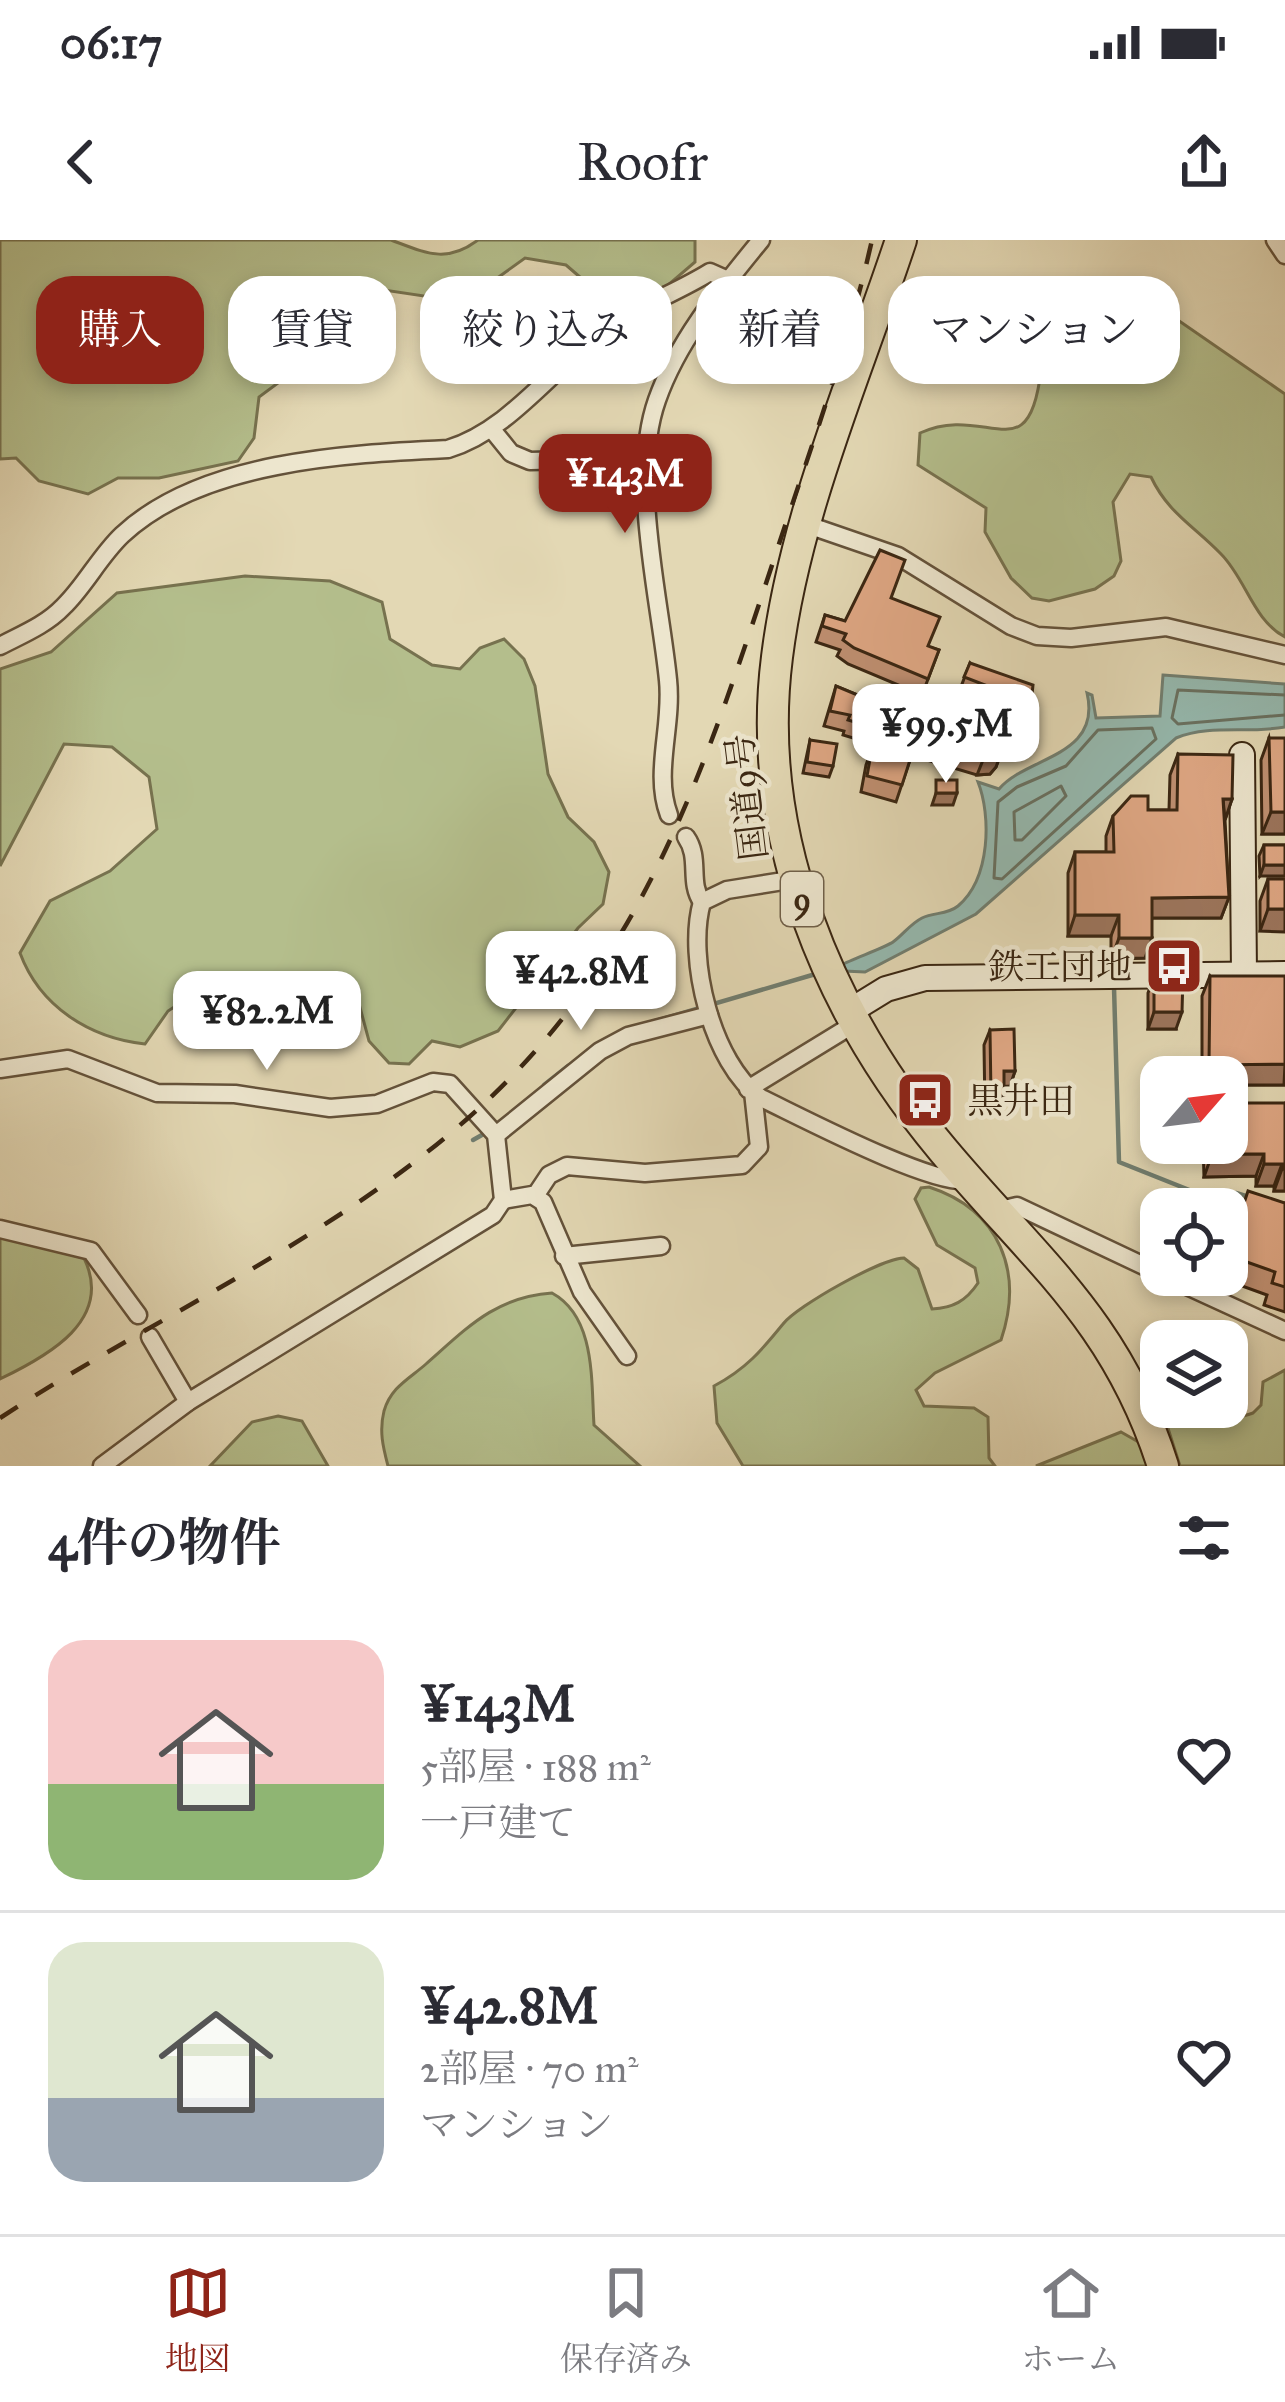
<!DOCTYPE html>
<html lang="ja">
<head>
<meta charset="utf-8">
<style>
  body { margin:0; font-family:"IM FELL Great Primer","Noto Serif JP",serif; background:#f7f7f7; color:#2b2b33; height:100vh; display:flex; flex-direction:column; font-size:45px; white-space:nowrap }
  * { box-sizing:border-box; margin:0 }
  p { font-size:39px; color:#7c7c81 }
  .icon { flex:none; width:66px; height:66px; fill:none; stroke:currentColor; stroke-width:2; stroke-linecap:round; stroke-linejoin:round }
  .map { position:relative; height:1226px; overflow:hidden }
  .panel { display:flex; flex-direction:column; background:#fff; flex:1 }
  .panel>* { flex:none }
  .hud { position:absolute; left:36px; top:36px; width:1215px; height:108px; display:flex; gap:24px }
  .needle { width:78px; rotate:62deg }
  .buttons { position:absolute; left:1140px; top:816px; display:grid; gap:24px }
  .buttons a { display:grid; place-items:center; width:108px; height:108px; border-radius:24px; background:#fff; box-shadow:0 6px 18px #0003; font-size:60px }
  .price { position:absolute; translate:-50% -102px; padding:0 27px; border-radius:24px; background:#fff; color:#222; font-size:39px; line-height:78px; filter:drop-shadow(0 3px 6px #0008) }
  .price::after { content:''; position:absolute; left:50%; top:72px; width:36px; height:27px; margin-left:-18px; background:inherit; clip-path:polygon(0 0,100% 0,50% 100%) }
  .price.active { background:#8f2418; color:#fff }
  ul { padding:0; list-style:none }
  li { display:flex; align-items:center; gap:36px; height:300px; padding:0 48px }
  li+li { border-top:3px solid #e1e1e2 }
  li span { display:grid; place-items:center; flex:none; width:336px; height:240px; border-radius:36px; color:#555 }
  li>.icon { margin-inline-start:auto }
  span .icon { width:144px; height:144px; fill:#fffc; stroke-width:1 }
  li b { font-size:51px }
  h2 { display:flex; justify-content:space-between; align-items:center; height:144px; padding:0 48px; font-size:51px }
  .pill { padding:0 42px; border-radius:36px; background:#fff; box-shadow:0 6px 18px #0003; font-size:42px; line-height:108px }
  .pill.active { background:#8f2418; color:#fff }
  .status { display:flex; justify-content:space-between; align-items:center; height:84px; padding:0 60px; background:#fff; direction:ltr }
  .status svg { height:33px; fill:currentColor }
  header { display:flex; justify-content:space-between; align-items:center; height:156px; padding:0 48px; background:#fff; font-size:54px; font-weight:600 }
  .menu { display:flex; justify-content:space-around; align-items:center; height:168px; border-top:3px solid #e1e1e2; background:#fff; font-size:33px; color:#7c7c81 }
  .menu a { display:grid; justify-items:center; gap:6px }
  .menu .active { color:#8f2418 }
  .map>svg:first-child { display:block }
  .green { fill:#b4be8c; stroke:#77724f; stroke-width:3 }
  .water { fill:#95b9af; stroke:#717e70; stroke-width:3 }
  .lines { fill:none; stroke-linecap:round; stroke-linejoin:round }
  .shore { stroke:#687060; stroke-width:3 }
  .stream { stroke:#717e70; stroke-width:4.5 }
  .street-casing { stroke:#64523a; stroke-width:21 }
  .secondary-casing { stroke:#3a2612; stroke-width:28 }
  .highway-casing { stroke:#3a2612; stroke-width:34 }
  .street { stroke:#ede6ce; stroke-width:16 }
  .secondary { stroke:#ede6ce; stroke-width:24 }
  .highway { stroke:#e3d8b4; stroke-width:30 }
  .rail { stroke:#3a2612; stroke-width:4.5; stroke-dasharray:21 21; stroke-linecap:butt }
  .wall { fill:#c09072; stroke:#3a2612; stroke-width:3 }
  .shaded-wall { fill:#9c755c; stroke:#3a2612; stroke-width:3 }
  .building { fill:#dfa784; stroke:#3a2612; stroke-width:3 }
  .labels { text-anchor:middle; stroke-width:9; stroke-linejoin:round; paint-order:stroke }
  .shield { fill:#ede6ce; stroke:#70604a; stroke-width:3 }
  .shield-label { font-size:33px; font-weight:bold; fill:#3a2612 }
  .street-label { font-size:36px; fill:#3a2612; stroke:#ede6ce }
  .poi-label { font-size:36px; fill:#3a2612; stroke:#ede6ce; text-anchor:end }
</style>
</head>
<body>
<div class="status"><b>06:17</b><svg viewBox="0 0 49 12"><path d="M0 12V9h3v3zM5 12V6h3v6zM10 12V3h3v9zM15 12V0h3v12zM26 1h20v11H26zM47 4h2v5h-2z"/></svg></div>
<header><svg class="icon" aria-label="back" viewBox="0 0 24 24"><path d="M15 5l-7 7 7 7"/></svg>Roofr<svg class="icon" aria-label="share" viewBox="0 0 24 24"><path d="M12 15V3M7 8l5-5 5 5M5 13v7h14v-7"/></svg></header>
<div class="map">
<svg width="1285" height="1226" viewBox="0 0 1285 1226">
  <rect width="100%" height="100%" fill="#e3d8b4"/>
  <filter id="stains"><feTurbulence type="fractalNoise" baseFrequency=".00167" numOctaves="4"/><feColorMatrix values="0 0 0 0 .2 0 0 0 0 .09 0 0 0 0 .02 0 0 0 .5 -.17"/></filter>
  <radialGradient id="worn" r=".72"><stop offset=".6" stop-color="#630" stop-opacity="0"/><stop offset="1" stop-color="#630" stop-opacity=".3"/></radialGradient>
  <g class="green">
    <path d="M0,0H391C426,13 446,24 478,0H695V22L667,46L610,63L566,25L525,18L464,62L364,47L341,65L295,62L263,46L238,61L233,80L247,100L290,126L282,140L259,157L254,198L238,221L159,238H118L88,254L39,241L16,218L0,219Z"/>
    <path d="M1107,54L1143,56L1285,154V397C1253,380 1246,339 1221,314C1194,286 1168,273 1151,237L1130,234L1113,262L1121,321L1114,336L1095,349L1049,361L1032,358L1011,338L985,292L986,268L918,225L920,193C987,162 1029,235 1041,130L1070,114L1079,78Z"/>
    <path d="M245,336L330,341L382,362L390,399L432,425L460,429L480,408L504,399L524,419L535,446L548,534L568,577L594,602L609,632L603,664L578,688L498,791L460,807L432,801L409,824L389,823L369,801L358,760L298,744L241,756L194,754L168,771L145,804C90,798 40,767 20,713L50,661L110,631L157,589L149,537L112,507L64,504L0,626V429L51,412L117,353Z"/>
    <path d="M929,947C1000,970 1024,1032 1001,1100L935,1133L916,1150L924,1166L974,1168L988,1177L989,1218L995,1226H743L717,1183L714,1146C746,1129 761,1111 783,1084C797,1066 882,1018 904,1018L918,1029L932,1069C953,1068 966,1061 978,1043L975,1028L937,1005L915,959L921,948Z"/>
    <path d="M0,997L84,1018C114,1080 48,1116 0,1139Z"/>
    <path d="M552,1053C596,1077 591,1141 594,1185L640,1226H388C383,1207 379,1191 384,1171C391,1147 409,1139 426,1124C467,1088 495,1057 552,1053Z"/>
    <path d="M1285,1130V1226H1180L1166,1182C1197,1157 1221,1186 1253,1173L1261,1165L1263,1142Z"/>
    <path d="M278,1176L302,1181L328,1226H210L252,1182Z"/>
    <path d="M1121,1192L1142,1204L1148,1226H1036Z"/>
  </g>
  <path class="water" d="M1163,435L1285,444V487C1247,494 1211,484 1176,498L976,674L865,732L844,731L841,725C853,719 888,706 893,702C903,695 910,684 922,678C934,672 947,675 958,666C991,638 991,575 978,542L999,549C1027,516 1102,517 1087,453L1092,455L1096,478L1160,476Z"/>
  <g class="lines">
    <g class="shore">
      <path d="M1285,455L1178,450L1172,478L1178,484L1285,475"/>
      <path d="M1152,488L1156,499L1002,639L994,638L998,562L1017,547L1066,526L1098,490Z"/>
      <path d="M1061,546L1066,556L1022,600H1015L1014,572Z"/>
    </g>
    <g class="stream">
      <path d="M1114,747L1119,922L1232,967L1236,953L1249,957"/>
      <path d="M652,782L819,733"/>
      <path d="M544,845L568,826"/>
      <path d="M473,900L489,891"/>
    </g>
    <g class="street-casing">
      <g id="street">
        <path d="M1275,0L1285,15"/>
        <path d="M494,192L511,213L530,221L646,218"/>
        <path d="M805,284L898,316L1011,386L1037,396L1071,398L1166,387L1285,415"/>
        <path d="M0,406C21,395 46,385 63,367C85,346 99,317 122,295C201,221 345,214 448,209C513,189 554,124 611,86C641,65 678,52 710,32L728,40"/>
        <path d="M669,575C653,533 673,486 668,440C660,358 629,239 657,160C678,100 721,49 761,0"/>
        <path d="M686,597C701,618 688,642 702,662"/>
        <path d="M796,639L727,650L702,662C686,718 712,824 761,858C801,877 934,947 969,940"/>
        <path d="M0,829L68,819L157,853L235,854L330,868L377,864L433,842L450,844L496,895L503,960L493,975L188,1162L102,1226"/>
        <path d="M748,849L854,784"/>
        <path d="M496,895L600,811L628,796L709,775"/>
        <path d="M535,956L549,935L567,926L645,933L742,925L759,907L753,852"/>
        <path d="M503,960L532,955L543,962L582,1052L627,1116"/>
        <path d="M1000,970L1017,966L1161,1034"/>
        <path d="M0,989L91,1011L138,1075"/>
        <path d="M564,1016L661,1006"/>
        <path d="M1163,1035L1285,1091"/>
        <path d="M150,1097L188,1162"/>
      </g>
    </g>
    <g class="secondary-casing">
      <g id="secondary">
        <path d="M1242,515L1244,734"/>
        <path d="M847,773L886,749L925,738L1285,734"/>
      </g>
    </g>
    <g class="highway-casing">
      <path id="highway" d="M901,0C856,136 795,273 777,417C754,597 829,774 943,910C1036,1021 1117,1081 1163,1226"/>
    </g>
    <use href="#street" class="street"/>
    <use href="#secondary" class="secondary"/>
    <use href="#highway" class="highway"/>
    <path class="rail" d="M0,1178C154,1077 327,1002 467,879C647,721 706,524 779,304C812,204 849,103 872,0"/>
  </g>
  <g class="wall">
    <path d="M891,358L929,407L939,410L922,455L848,424L837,416L840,410L816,402L825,375L845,381Z"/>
    <path d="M970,423L1028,493L1022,509L1005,501L996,527L990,534L977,535L843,495L844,491L824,486L836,446L884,466L982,493L980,475L984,462L959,452Z"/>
    <path d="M1269,498L1285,594H1262L1261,520Z"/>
    <path d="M810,500L833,526L829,537L803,533Z"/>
    <path d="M872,508L910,520L896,562L861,552L866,525Z"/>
    <path d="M1178,514L1232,559L1225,580L1229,657L1221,678H1152L1145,718L1111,719V696H1068V633L1075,612H1106V596L1113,576L1148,570H1169L1170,535Z"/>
    <path d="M1264,605H1285L1260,636L1259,616Z"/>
    <path d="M1268,639H1285L1260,691V661Z"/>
    <path d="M1154,736L1176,789H1148V753Z"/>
    <path d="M1210,736L1284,845H1227V837H1202V756Z"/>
    <path d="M990,790L1015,831L1010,846H1004V856L998,872H985L984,805Z"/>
    <path d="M1285,863V951H1274V946H1256V936L1204,937L1203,903H1227Z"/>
    <path d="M1285,963V1072L1264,1065L1267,1055L1217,1037L1218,1035H1227V1010Z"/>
  </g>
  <g class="shaded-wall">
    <path d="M1002,511L996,527L990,534L977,535L983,520Z"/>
    <path d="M936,553H957L953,565H932Z"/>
    <path d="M1223,559H1232L1225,580Z"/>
    <path d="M1271,572H1285V594H1262Z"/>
    <path d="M1264,625H1285V636H1260Z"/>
    <path d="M1229,657L1221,678H1144L1152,658Z"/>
    <path d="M1268,669H1285V692L1260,691Z"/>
    <path d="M1075,675H1119L1111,696H1068Z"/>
    <path d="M1119,698H1152L1145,718L1111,719Z"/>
    <path d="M1154,772H1182L1176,789H1148Z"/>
    <path d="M1285,824L1284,845H1227V837H1205L1209,825Z"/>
    <path d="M1004,831H1015L1010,846L998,847Z"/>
    <path d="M991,856H1004L998,872H985Z"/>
    <path d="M1212,914H1264L1256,936L1204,937Z"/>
    <path d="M1264,924H1282L1274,946H1256Z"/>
    <path d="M1282,929H1285V951H1274Z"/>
  </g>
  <g class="building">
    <path d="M880,310L905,320L891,358L940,377L928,406L939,410L928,439L854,408L843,400L846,394L822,386L825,375L845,381Z"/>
    <path d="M970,423L1033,445L1028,493L1009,485L1002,511L995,519L983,520L848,480L850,475L830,471L836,446L884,466L989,495L986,460L990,447L964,437Z"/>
    <path d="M1269,498H1285V572H1271Z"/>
    <path d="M810,500L837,504L833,526L807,522Z"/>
    <path d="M872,508L910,520L902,545L867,536Z"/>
    <path d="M1178,514L1233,515L1232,559H1223L1229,657L1152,658V698H1119V675H1075V612H1114L1113,576L1131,556H1148V570H1177Z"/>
    <rect x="936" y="540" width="21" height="13"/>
    <rect x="1264" y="605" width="21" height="20"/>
    <rect x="1268" y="639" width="17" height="30"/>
    <path d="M1154,736H1183L1182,772H1154Z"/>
    <path d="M1210,736H1285V824L1209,825Z"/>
    <path d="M1014,789L1015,831H1004V856H991L990,790Z"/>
    <path d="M1227,863H1285V929H1282V924H1264V914H1212V903H1227Z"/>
    <path d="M1248,951L1285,963V1047L1272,1043L1275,1032L1227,1015Z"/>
  </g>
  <defs>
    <g id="bus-square" transform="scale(3)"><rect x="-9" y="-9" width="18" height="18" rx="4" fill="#8f2418" stroke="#ede6ce"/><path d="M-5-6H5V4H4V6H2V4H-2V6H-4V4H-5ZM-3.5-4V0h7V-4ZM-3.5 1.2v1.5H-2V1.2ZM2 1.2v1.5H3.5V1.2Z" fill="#fff"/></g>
  </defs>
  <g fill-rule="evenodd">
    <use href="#bus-square" x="1174" y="726"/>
    <use href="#bus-square" x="925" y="860"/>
  </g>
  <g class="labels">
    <rect class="shield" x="781" y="632" width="42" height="54" rx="9"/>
    <g class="shield-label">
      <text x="802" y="671">9</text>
    </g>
    <g class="street-label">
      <text transform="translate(746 557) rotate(-97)" y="13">国道9号</text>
    </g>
    <g class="poi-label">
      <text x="1132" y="739">鉄工団地</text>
      <text x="967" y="873" text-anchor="start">黒井田</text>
    </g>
  </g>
  <rect width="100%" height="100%" filter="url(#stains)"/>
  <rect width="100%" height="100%" fill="url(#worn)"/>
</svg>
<div class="buttons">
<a><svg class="needle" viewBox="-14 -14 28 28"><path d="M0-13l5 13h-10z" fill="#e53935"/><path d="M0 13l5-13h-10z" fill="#7c7c81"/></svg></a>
<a><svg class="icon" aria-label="locate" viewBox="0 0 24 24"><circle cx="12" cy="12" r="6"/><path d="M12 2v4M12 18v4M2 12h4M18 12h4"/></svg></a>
<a><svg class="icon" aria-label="layers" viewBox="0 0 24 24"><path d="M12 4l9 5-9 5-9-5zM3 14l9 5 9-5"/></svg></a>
</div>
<b class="price active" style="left:625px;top:296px">¥143M</b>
<b class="price" style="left:946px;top:546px">¥99.5M</b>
<b class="price" style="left:581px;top:793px">¥42.8M</b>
<b class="price" style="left:267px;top:833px">¥82.2M</b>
<div class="hud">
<a class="pill active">購入</a>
<a class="pill">賃貸</a>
<a class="pill">絞り込み</a>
<a class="pill">新着</a>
<a class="pill">マンション</a>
</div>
</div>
<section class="panel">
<h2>4件の物件<svg class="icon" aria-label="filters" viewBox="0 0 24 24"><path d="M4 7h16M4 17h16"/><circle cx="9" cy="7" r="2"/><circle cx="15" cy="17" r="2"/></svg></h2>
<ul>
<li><span style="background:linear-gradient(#f6c9c9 60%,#8fb573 0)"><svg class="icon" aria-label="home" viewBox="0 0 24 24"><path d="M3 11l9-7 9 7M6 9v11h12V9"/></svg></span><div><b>¥143M</b><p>5部屋 · 188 m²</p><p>一戸建て</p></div><svg class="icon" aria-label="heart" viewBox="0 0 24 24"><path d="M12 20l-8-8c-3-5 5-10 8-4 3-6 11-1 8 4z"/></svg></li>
<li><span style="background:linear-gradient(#dfe7d0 65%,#9aa5b1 0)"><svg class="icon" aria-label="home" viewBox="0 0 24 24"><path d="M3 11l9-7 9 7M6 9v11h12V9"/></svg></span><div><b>¥42.8M</b><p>2部屋 · 70 m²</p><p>マンション</p></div><svg class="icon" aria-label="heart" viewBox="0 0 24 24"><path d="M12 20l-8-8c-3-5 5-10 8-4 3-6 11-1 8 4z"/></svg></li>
</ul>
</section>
<nav class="menu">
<a class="active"><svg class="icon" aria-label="map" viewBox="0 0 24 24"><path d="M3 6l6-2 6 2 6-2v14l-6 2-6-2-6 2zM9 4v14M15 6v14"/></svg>地図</a>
<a><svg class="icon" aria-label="saved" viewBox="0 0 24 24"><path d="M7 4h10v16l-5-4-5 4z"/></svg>保存済み</a>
<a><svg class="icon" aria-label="home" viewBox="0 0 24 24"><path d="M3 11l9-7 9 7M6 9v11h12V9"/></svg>ホーム</a>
</nav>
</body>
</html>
